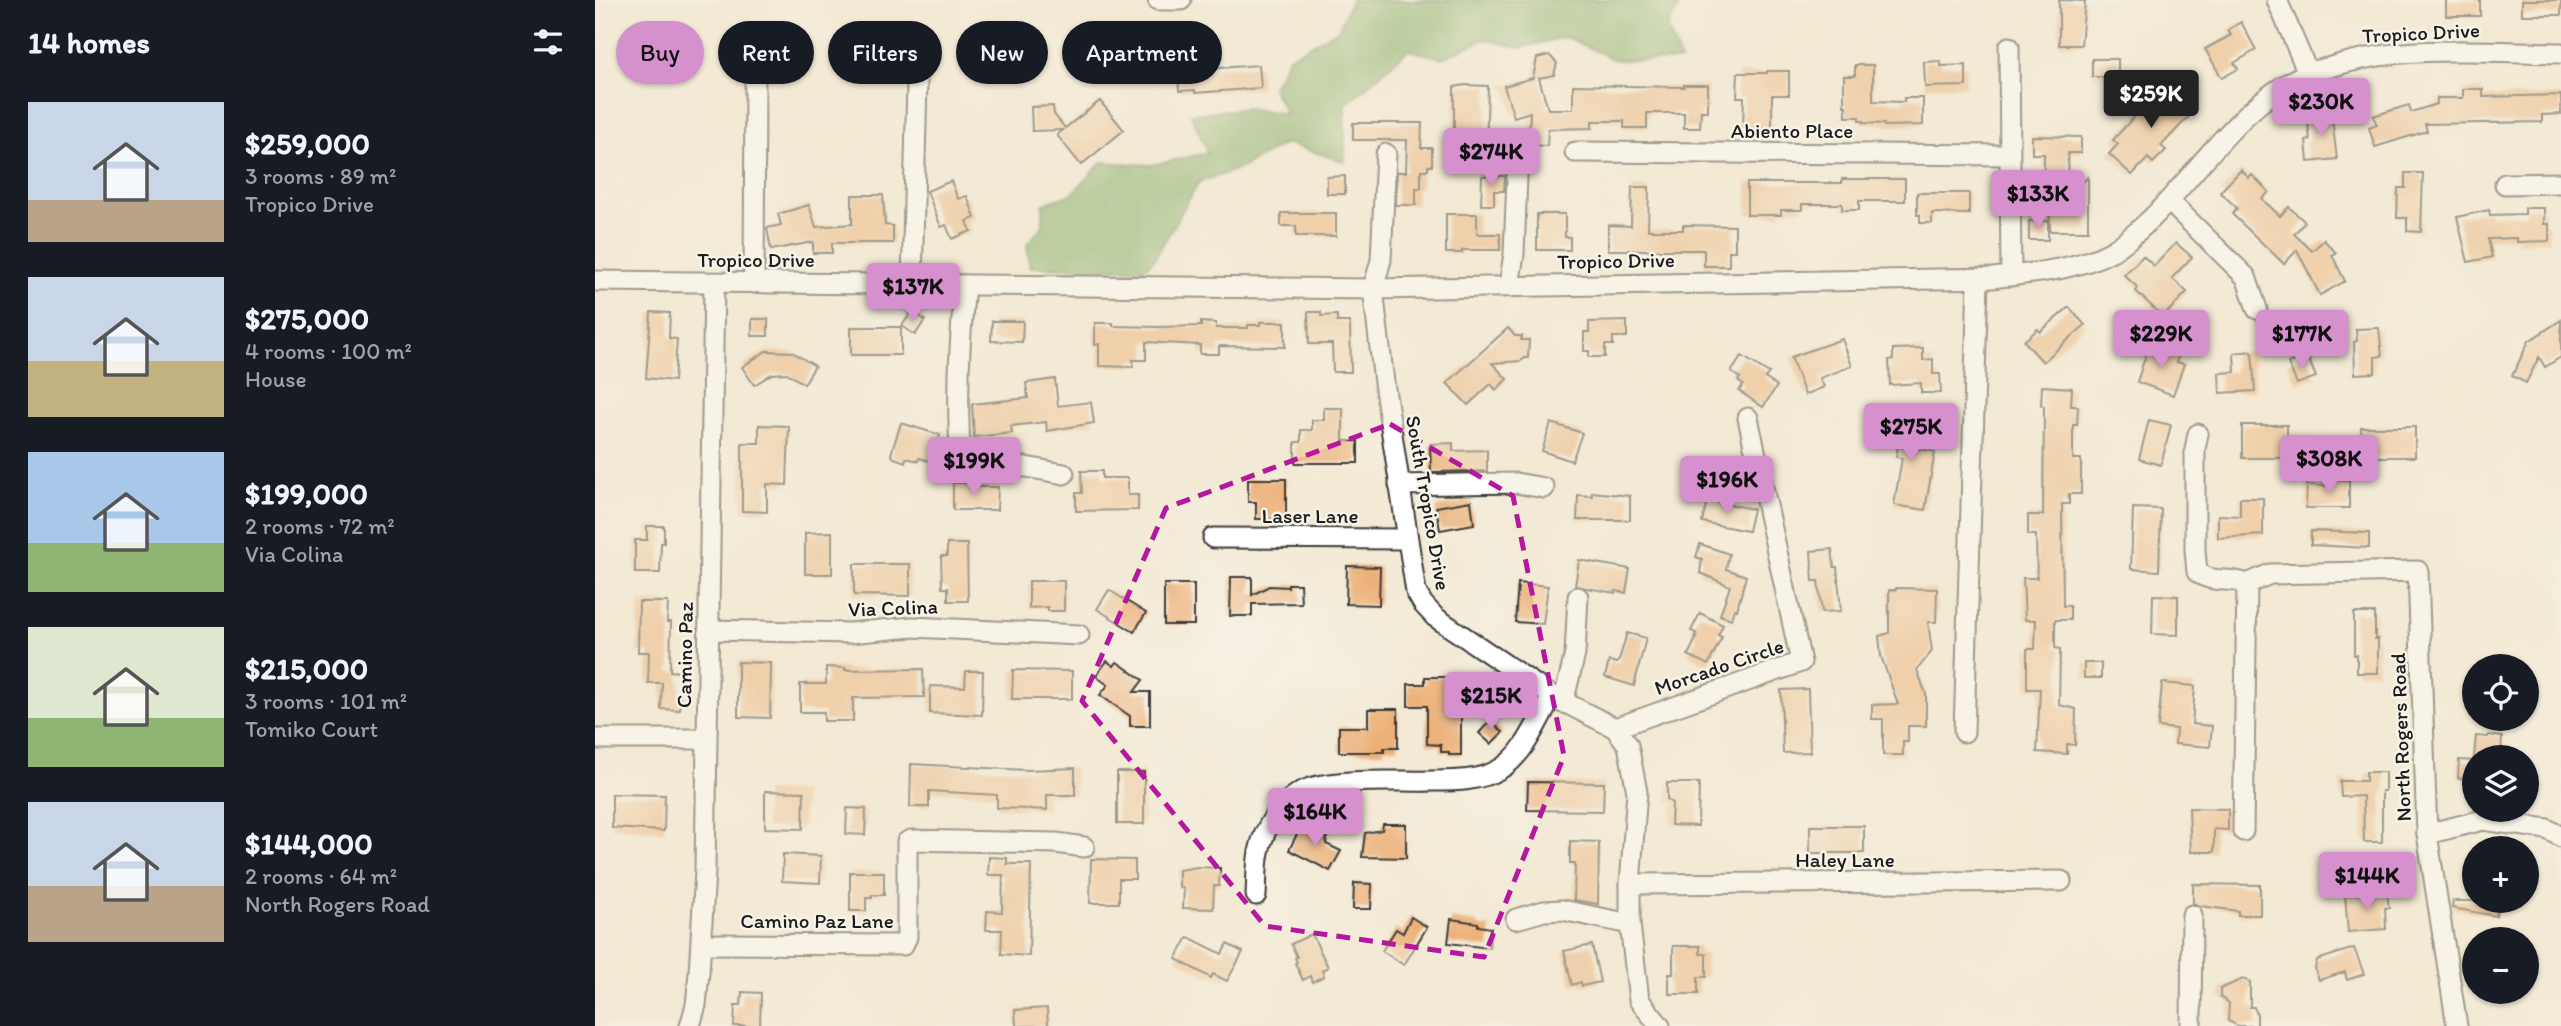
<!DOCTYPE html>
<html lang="en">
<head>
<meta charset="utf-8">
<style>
  body { margin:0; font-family:Itim,sans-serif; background:#20242c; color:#f1f3f6; height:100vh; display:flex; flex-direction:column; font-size:26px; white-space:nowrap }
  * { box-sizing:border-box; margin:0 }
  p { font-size:23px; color:#9ea1a6 }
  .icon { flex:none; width:38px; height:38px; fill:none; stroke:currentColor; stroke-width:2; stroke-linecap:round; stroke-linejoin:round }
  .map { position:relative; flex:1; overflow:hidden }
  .side { display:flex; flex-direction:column; background:#171b24; width:595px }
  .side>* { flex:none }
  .hud { position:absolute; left:21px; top:21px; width:665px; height:63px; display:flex; gap:14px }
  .tools { position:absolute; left:1867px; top:654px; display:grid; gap:14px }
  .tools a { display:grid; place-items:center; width:77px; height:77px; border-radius:50%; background:#171b24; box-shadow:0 2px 5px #0004; font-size:35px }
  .price { position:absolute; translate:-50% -60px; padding:0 16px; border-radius:7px; background:#d690ce; color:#111; font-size:23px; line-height:46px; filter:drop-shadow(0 2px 4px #0008) }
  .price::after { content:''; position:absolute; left:50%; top:42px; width:21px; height:16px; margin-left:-10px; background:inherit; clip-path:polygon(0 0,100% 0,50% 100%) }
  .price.current { background:#222; color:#fff }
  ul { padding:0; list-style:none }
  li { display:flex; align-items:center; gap:21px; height:175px; padding:0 28px }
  li span { display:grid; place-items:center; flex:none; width:196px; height:140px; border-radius:0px; color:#555 }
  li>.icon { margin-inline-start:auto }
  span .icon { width:84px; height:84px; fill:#fffc; stroke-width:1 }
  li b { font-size:30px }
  h2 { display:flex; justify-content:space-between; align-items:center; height:84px; padding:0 28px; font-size:30px }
  .pill { padding:0 24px; border-radius:32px; background:#171b24; box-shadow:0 2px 5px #0004; font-size:24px; line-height:63px }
  .pill.current { background:#d690ce; color:#111 }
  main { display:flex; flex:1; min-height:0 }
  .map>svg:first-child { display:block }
  .forest { fill:#7cab64; stroke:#4c6440; stroke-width:2 }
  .building { fill:#ecb179 }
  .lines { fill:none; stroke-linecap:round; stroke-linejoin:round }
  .minor-casing { stroke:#3c3b38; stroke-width:23 }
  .minor { stroke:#fff; stroke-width:19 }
  .marked { fill:none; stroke:#b5179e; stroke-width:5; stroke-dasharray:14 9; stroke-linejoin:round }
  .labels { text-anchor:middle; stroke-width:5; stroke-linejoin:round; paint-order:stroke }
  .street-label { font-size:21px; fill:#1c1c1c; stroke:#f7f3e8 }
</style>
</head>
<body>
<main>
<section class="side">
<h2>14 homes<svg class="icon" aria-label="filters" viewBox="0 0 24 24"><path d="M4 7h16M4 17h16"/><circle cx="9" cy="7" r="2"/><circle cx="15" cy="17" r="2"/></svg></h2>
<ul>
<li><span style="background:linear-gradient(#c9d6e8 70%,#b9a48a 0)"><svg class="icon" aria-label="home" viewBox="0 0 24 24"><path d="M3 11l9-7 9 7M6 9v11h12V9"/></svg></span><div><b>$259,000</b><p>3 rooms · 89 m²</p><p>Tropico Drive</p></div></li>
<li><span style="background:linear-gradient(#c9d6e8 60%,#c2b280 0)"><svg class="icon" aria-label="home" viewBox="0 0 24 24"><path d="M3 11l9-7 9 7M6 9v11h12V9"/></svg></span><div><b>$275,000</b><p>4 rooms · 100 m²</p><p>House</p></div></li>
<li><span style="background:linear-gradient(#a9c7e8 65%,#8fb573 0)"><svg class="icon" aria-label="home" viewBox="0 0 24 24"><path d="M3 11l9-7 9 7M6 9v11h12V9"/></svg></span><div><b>$199,000</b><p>2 rooms · 72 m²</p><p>Via Colina</p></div></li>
<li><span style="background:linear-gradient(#dfe7d0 65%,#8fb573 0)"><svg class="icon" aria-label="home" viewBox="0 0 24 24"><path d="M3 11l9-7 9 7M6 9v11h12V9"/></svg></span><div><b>$215,000</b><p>3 rooms · 101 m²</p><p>Tomiko Court</p></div></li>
<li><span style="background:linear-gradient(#c9d6e8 60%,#b9a48a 0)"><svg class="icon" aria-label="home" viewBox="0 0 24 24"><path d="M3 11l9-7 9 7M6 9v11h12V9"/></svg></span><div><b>$144,000</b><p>2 rooms · 64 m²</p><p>North Rogers Road</p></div></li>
</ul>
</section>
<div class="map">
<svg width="1966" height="1026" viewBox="0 0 1966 1026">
  <rect width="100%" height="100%" fill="#f7f3e8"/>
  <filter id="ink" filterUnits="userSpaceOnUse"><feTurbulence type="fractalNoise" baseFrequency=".0143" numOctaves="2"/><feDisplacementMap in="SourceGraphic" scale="14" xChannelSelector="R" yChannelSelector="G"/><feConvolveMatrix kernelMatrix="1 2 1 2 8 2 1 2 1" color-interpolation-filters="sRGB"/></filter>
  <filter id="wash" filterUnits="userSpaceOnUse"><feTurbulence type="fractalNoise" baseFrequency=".00686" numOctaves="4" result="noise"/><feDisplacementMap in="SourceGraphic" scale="28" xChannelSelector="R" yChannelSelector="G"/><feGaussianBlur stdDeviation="1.57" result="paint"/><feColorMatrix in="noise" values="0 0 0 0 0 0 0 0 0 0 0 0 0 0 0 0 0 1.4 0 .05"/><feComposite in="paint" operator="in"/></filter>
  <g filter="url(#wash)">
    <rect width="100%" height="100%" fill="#f3e9d4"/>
    <path class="forest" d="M756,0H1080L1084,6L1072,27L1086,61L1020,60L971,37L925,48L890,39L847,58L813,50L750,105V162L691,143L646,168L604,182L560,258L548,270L435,267L432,244L448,226V204L477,194L507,162L556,165L613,153L596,114L652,108L691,114L677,88L694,57L743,30Z"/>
    <g id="blocks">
      <g class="building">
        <path d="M1464,0L1490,1L1486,45H1464Z"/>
        <rect x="1851" y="0" width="34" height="16"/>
        <rect x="1927" y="0" width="39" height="15"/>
        <path d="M1646,22L1661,50L1639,63L1643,69L1627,78L1610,49L1636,35L1633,30Z"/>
        <path d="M954,55L962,63L959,75L944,78L953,109H978V85L1089,87V85H1113V111H1106L1105,128H1089V113H1052V128H1029V121H997V128L953,129L952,146L934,145L935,112L919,117L909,86L938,78L942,58Z"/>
        <rect x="1497" y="59" width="26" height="18"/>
        <path d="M1346,61V66L1371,65V86L1330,87L1329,62Z"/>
        <path d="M664,65L666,88L600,93V90L584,91L583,71Z"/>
        <path d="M1260,65H1278V101L1309,102V98H1328V125L1289,126V124L1268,123V121H1264V117H1251V106H1249V76H1260Z"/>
        <path d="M1172,71H1194V95H1177V128H1148L1149,97H1142L1143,73H1172Z"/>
        <path d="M870,85L893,86L891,150L872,149V141L859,140V87Z"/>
        <path d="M1568,85L1573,90L1575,87L1600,110L1566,146L1571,150L1558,163L1553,158L1537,175L1514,154L1523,144L1518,140Z"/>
        <path d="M1868,89H1888V97L1966,95V114L1947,115V122L1830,124L1832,131L1780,147L1774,128L1782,125L1778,116L1814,105L1816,112L1842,104V98H1868Z"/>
        <path d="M505,101L529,130L486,165L462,135L468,130L437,131L436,107L458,106L459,114L470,128Z"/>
        <path d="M1736,111L1742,159L1713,162L1711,141L1715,140L1712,114Z"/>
        <path d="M758,123H827L826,148H837V166H833V170H826V188H821V205H801L802,172H811L812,140H758Z"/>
        <path d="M1437,136L1486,137V153H1473L1472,185H1485L1493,177V231H1455L1454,174H1449V154H1437Z"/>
        <path d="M1646,170L1654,178L1657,175L1674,192L1667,199L1685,216L1694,207L1710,222L1699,234L1717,251L1729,240L1741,253L1737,255L1750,281L1725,295L1702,250L1689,264L1637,214L1642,208L1625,192Z"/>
        <path d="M1810,173H1828L1826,232L1812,231V218H1802L1803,188H1810Z"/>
        <path d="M750,176V194H732V177Z"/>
        <path d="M887,176H910L909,191H899V205H886Z"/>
        <path d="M1247,179H1310V201H1264V210H1247V204H1207V210H1186V215H1152V183H1247Z"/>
        <path d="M356,181L363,199L372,196L380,218L372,221L376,231L357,239L351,225L346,227L332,191Z"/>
        <path d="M1037,187H1054L1053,230H1088V225L1140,226V251H1134V266H1109V250H1013V225L1036,226Z"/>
        <path d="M1322,193H1374V214L1337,213V223H1325V215H1322Z"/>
        <path d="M257,195H288L290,225L298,226V243H237V253H218V242L176,250L172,228L186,225L183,214L214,205L221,227L257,224Z"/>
        <path d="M1930,208H1949V224H1954V241L1922,242V238L1893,239L1897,257L1873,262L1862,217L1894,210L1895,215L1930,214Z"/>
        <path d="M686,213H741V236H701V226H686Z"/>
        <path d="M851,214H882V234H905V250H867V253H851Z"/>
        <path d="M942,214H970V237H975V250H942Z"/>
        <rect x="1434" y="221" width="19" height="19"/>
        <path d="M1581,243L1597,257L1577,278L1592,292L1568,317L1541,291L1543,288L1529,275L1548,256L1559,266Z"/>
        <path d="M1474,307L1490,325L1448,362L1429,341L1443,329L1445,332Z"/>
        <path d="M317,311L330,320L320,335L307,326Z"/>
        <path d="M56,312L75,313L74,338L82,339L79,381L51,378Z"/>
        <path d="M713,312H726V316L742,315V322H755L756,372H738L737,344H714Z"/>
        <rect x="157" y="319" width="16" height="17"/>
        <path d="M1966,320V357L1950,367L1944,357L1931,383L1917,376L1934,341Z"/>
        <path d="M397,321H428L427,342L396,341Z"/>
        <path d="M1032,321V337H1018V345H1010V357H994V351H989V332H994V322Z"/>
        <path d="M606,322L621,323V328H653V325H665V322H690V347L624,346V354H605V345L551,342V360H538V367L504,366V344L500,345V323H518V326L564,327L606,326Z"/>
        <rect x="256" y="327" width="50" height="28"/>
        <path d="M913,328L920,336H927L926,340H934L933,358H929L926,361L897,363L912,379L901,390L896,384L873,405L852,383Z"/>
        <path d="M1784,328L1787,356L1780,357V373L1760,374L1759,342L1762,341L1761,329Z"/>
        <path d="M1247,339L1257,366L1225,378L1229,387L1210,395L1196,357Z"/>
        <path d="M1554,345L1584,355L1581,362L1589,364L1578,395L1542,382Z"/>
        <path d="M1328,348V360L1338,359V374H1345L1346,393H1326V383L1295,385L1294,360L1298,359V349Z"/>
        <path d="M171,351L197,352L220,366L209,384L192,373L177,374L159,385L147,367Z"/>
        <path d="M1657,351L1660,391L1625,393L1624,373L1640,372L1639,353Z"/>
        <path d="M1712,355L1721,377L1702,384L1693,363Z"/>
        <path d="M1147,356L1174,373L1170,378L1182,386L1168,407L1144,391L1148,385L1143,381L1145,378L1136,372Z"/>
        <path d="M460,379L463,406L496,402L499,423L452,431L451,422L416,426L417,433L379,437L377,404L433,398L431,383Z"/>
        <path d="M1447,386L1477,388L1476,406H1483L1482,425H1478V459H1486V494H1474V504H1467L1468,606H1475V620H1460V648L1465,649L1464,705L1481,709L1480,745L1472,744V754L1442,752L1445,689H1432V649H1440L1441,620H1430L1428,578H1442L1441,535H1433V515H1448L1449,406L1446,405Z"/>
        <path d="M729,408H748V441H763V463H700V442H706V430H717V420H729Z"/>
        <path d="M1296,415L1328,420L1323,449L1340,452L1330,510L1299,505L1307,458L1301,457L1303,445L1294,444L1296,436L1293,435Z"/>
        <path d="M1554,420L1576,425L1566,465L1544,459Z"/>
        <path d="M306,423L345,435L337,462L324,458L323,461L311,458L310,462L299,458L296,454Z"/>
        <path d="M956,423L987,433L977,461L947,451Z"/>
        <path d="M164,425L194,426L192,485L172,484V512L147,511V443H164Z"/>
        <rect x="1647" y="425" width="45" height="33"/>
        <path d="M1766,427H1820V457H1767Z"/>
        <path d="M858,443V451L892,450V471L836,472L835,444Z"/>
        <path d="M486,471H507V478H533V495H543V510L481,511V493H487Z"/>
        <path d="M653,479H691V519H661V502H653Z"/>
        <path d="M1730,479L1754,480V508H1711L1712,485L1730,486Z"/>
        <path d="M358,483H378V487H403L402,510H358Z"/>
        <path d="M997,492L1035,496V520H982L983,495L997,496Z"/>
        <path d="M1645,498H1668V535L1623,538V515L1645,516Z"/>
        <path d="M1112,500L1158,509L1153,531L1107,522Z"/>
        <path d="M876,501L879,524L845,530L841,507Z"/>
        <path d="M1538,508L1566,509L1564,571L1536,569Z"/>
        <path d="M52,526H69V543H66L65,573H40V540H52Z"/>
        <path d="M1716,531L1774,533V548L1716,545Z"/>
        <path d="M237,532V574H210V533Z"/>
        <path d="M352,544H372L373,601H353V588H347L346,556H352Z"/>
        <path d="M1105,544L1134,554L1131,569L1151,576L1142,610L1139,609L1136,619L1125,615L1135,586L1105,573L1107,559L1101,557Z"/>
        <path d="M1237,549L1239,567H1242L1246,611L1227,612L1223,581H1218L1216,551Z"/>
        <path d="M984,560L1035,569L1031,593L1021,591L1020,593L980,586Z"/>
        <path d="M259,564H315V596L259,595Z"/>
        <path d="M752,566L785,567L784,605L751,604Z"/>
        <path d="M636,577H657V595L674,586L693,587V584H705L706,603L657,604V616H635Z"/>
        <path d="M434,581H469V611H453V607L434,608Z"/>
        <path d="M923,583L953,586L948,624L920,622Z"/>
        <rect x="569" y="584" width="30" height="41"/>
        <path d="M1301,588L1342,589L1341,622H1333L1337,651L1322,670L1331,694V726H1313V742H1308V755H1288V719H1277V705L1303,704L1286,656L1284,636L1294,633V590H1301Z"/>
        <path d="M514,590L551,613L539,632L502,609Z"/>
        <path d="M1558,595L1583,596V635L1557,634Z"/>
        <path d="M44,602H73L72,622H76L75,671L84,672L85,710L66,709L67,683H53L54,652H43Z"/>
        <path d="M1105,613L1128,625L1123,635L1127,637L1113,665L1093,655L1102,637L1100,636L1101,633L1096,631Z"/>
        <path d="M1759,613H1780V639H1783V673H1762V655H1759Z"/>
        <path d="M1032,633L1051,638L1039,686L1010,677L1014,661L1022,663L1024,660Z"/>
        <path d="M512,661L519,666L522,662L548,680L539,692H555V726H535V716L505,695L513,685L501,676Z"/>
        <path d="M143,662L176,663L175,718L143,717Z"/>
        <rect x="1489" y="663" width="17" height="15"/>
        <path d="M231,667L250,668V670L328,669L329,697L258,698V721H229V712H205V684H231Z"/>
        <path d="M418,670L477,671V699H417Z"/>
        <path d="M371,671H388L387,715L335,713V686L370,687Z"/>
        <path d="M830,677H870V680H872V702L866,706V755H854V752H846V745L832,744V706H813V684H830Z"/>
        <path d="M1567,683L1600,686L1597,724L1617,726L1615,747L1580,744L1581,729L1563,727Z"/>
        <path d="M1213,689L1215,752L1188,753L1186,690Z"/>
        <path d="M773,709H803V748H789V752H744V727H773Z"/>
        <path d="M895,721L908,732L896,744L884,733Z"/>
        <path d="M1894,735L1907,737L1906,758H1879L1881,736L1893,737Z"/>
        <path d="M1864,760L1880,761V780L1863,778Z"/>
        <path d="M316,764L433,770L480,768V795H452V810L434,809L402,808V795L334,791V807H315Z"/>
        <rect x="522" y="772" width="27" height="52"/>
        <path d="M1771,772H1790V791H1787V842H1769L1768,796L1746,797L1745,781H1771Z"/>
        <path d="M933,782L1009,783L1008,811L932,810Z"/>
        <path d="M1072,783H1104L1103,826L1076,825L1077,803L1072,800Z"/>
        <path d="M170,791L209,792L208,829L170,828Z"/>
        <path d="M17,794L70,795L69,831L17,828Z"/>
        <path d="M252,808L271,809L270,835L251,834Z"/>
        <path d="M1594,808L1633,809V830L1619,829V852H1596Z"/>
        <path d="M788,824H811V858L767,857L770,833L787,830Z"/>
        <path d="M712,825L732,836L731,844L746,851L735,871L694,850L703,832L707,834Z"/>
        <rect x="1215" y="826" width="54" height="27"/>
        <path d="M975,841L1004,842L1003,904L979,900L980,863H975Z"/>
        <path d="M188,854L226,856L225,883L187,881Z"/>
        <path d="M394,857L412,858V864H436L434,956L406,954L407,930H391L392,911L407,912L408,875H393Z"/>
        <path d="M496,859L540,860V879H524V903H495Z"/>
        <path d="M603,867L625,868L624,886H619L618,909L588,908L589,889L584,887V870Z"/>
        <path d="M255,872H289V895H277V898H271V911H255Z"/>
        <path d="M759,883L777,884L776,909H758Z"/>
        <path d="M1598,884L1665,885V915H1643V911L1605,906L1598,903Z"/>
        <path d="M1792,892L1794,908H1790L1791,929L1753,932L1750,895Z"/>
        <path d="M1858,901H1904L1901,916L1857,908Z"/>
        <path d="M816,917L832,927L809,965L787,951L801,929L808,933Z"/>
        <path d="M856,919L883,923V926L896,928L894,948L853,943Z"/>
        <path d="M717,934L733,967L727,970L729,976L717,982L715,976L708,980L700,963L702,962L700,958L702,957L696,944Z"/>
        <path d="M593,937L627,954L632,944L648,952L632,981L618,974L616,978L581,959Z"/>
        <path d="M997,945L1005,982L987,986L986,982L977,985L969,951Z"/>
        <path d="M1078,946H1105V954H1111V977H1103V994H1074V974H1078Z"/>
        <path d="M1759,948L1769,974L1752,980L1750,972L1724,980L1720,968L1722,960Z"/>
        <path d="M1648,979L1655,982V1007H1659L1662,1014V1026H1643L1633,1021L1634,1003L1625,997V989Z"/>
        <path d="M147,992L166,993L165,1026H139L140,1005H146Z"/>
        <path d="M452,1008L453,1026H421L420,1010Z"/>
      </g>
    </g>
  </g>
  <g filter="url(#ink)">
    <use href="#blocks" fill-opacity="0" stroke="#3c3b38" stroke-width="2"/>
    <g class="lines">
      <g class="minor-casing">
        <g id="minor">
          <path d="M563,0H586"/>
          <path d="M1682,0L1713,73"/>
          <path d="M1414,47L1416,276"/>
          <path d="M980,152L1413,155"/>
          <path d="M791,154L786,260L778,289L789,382L821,592L828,604L840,617L957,696L1020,728L1033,745L1042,792L1035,884V924L1044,1000L1065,1026"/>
          <path d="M1910,184L1966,183"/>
          <path d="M1574,201L1651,277L1662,309"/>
          <path d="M0,281L778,289L1398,278C1438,273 1482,270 1517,251C1532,242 1545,229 1558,217C1605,170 1650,99 1713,73C1721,70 1730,69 1739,66C1812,44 1891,52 1966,53"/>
          <path d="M159,283L160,79"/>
          <path d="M317,284L322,81"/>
          <path d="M370,285C364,344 361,401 366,461L375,467H431L469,474"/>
          <path d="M914,286L919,254L923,151"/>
          <path d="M1603,434L1600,449V550L1602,572C1620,585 1633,576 1652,584"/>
          <path d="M804,485L921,483L949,488"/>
          <path d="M618,538L812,539"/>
          <path d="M114,630L255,633L317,627L484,635"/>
          <path d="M968,703L980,654L983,597"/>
          <path d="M1020,728L1206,662L1153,418"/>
          <path d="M1369,732L1383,279"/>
          <path d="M0,739H111"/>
          <path d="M1648,831L1652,584L1675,574L1823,571L1832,834L1862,1026"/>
          <path d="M1832,834L1888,820L1952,829L1966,837"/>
          <path d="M1035,884L1466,881"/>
          <path d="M661,895C662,881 661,866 664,852C669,826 689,797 715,788C748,778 802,782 838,781C861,781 885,781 905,769C930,755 943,719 957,696"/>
          <path d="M921,919L949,911L967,910L1035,924"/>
          <path d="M107,944L308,945L312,937V842L316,840L461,843L489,847"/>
          <path d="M95,1026L101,1005L104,973L110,871L119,283"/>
          <path d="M1596,1026L1597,915"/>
        </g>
      </g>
      <use href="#minor" class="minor"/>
    </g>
  </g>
  <path d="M0 0H1966V1026H0ZM795,424L918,496L969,756L889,957L670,926L487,701L571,508Z" fill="#f3e9d4" fill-opacity=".55" fill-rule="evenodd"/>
  <path class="marked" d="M795,424L918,496L969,756L889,957L670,926L487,701L571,508Z"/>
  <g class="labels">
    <g class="street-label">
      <text transform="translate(1826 33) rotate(-3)" y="7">Tropico Drive</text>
      <text x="1197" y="138">Abiento Place</text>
      <text x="161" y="267">Tropico Drive</text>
      <text transform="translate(1021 261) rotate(-1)" y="7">Tropico Drive</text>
      <text transform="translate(833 503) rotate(80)" y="7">South Tropico Drive</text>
      <text x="715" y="523">Laser Lane</text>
      <text transform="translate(298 608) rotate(-2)" y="7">Via Colina</text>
      <text transform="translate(90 655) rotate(-89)" y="7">Camino Paz</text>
      <text transform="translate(1124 667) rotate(-19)" y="7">Morcado Circle</text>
      <text transform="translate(1806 737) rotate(-92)" y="7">North Rogers Road</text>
      <text x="1250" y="867">Haley Lane</text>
      <text x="222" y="928">Camino Paz Lane</text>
    </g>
  </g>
</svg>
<div class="tools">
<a><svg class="icon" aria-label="locate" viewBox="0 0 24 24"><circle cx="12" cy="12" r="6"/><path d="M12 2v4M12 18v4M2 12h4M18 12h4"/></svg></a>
<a><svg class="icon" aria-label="layers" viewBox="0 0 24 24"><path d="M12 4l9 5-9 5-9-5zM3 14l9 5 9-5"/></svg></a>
<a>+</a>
<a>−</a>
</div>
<b class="price current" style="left:1556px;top:130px">$259K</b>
<b class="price" style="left:1726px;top:138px">$230K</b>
<b class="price" style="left:896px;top:188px">$274K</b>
<b class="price" style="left:1443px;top:230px">$133K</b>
<b class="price" style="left:318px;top:323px">$137K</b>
<b class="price" style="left:1566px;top:370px">$229K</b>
<b class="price" style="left:1707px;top:370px">$177K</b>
<b class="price" style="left:1316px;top:463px">$275K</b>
<b class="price" style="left:1734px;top:495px">$308K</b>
<b class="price" style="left:379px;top:497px">$199K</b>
<b class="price" style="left:1132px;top:516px">$196K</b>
<b class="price" style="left:896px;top:732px">$215K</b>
<b class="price" style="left:720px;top:848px">$164K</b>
<b class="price" style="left:1772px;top:912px">$144K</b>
<div class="hud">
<a class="pill current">Buy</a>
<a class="pill">Rent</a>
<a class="pill">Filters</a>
<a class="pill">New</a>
<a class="pill">Apartment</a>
</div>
</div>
</main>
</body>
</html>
